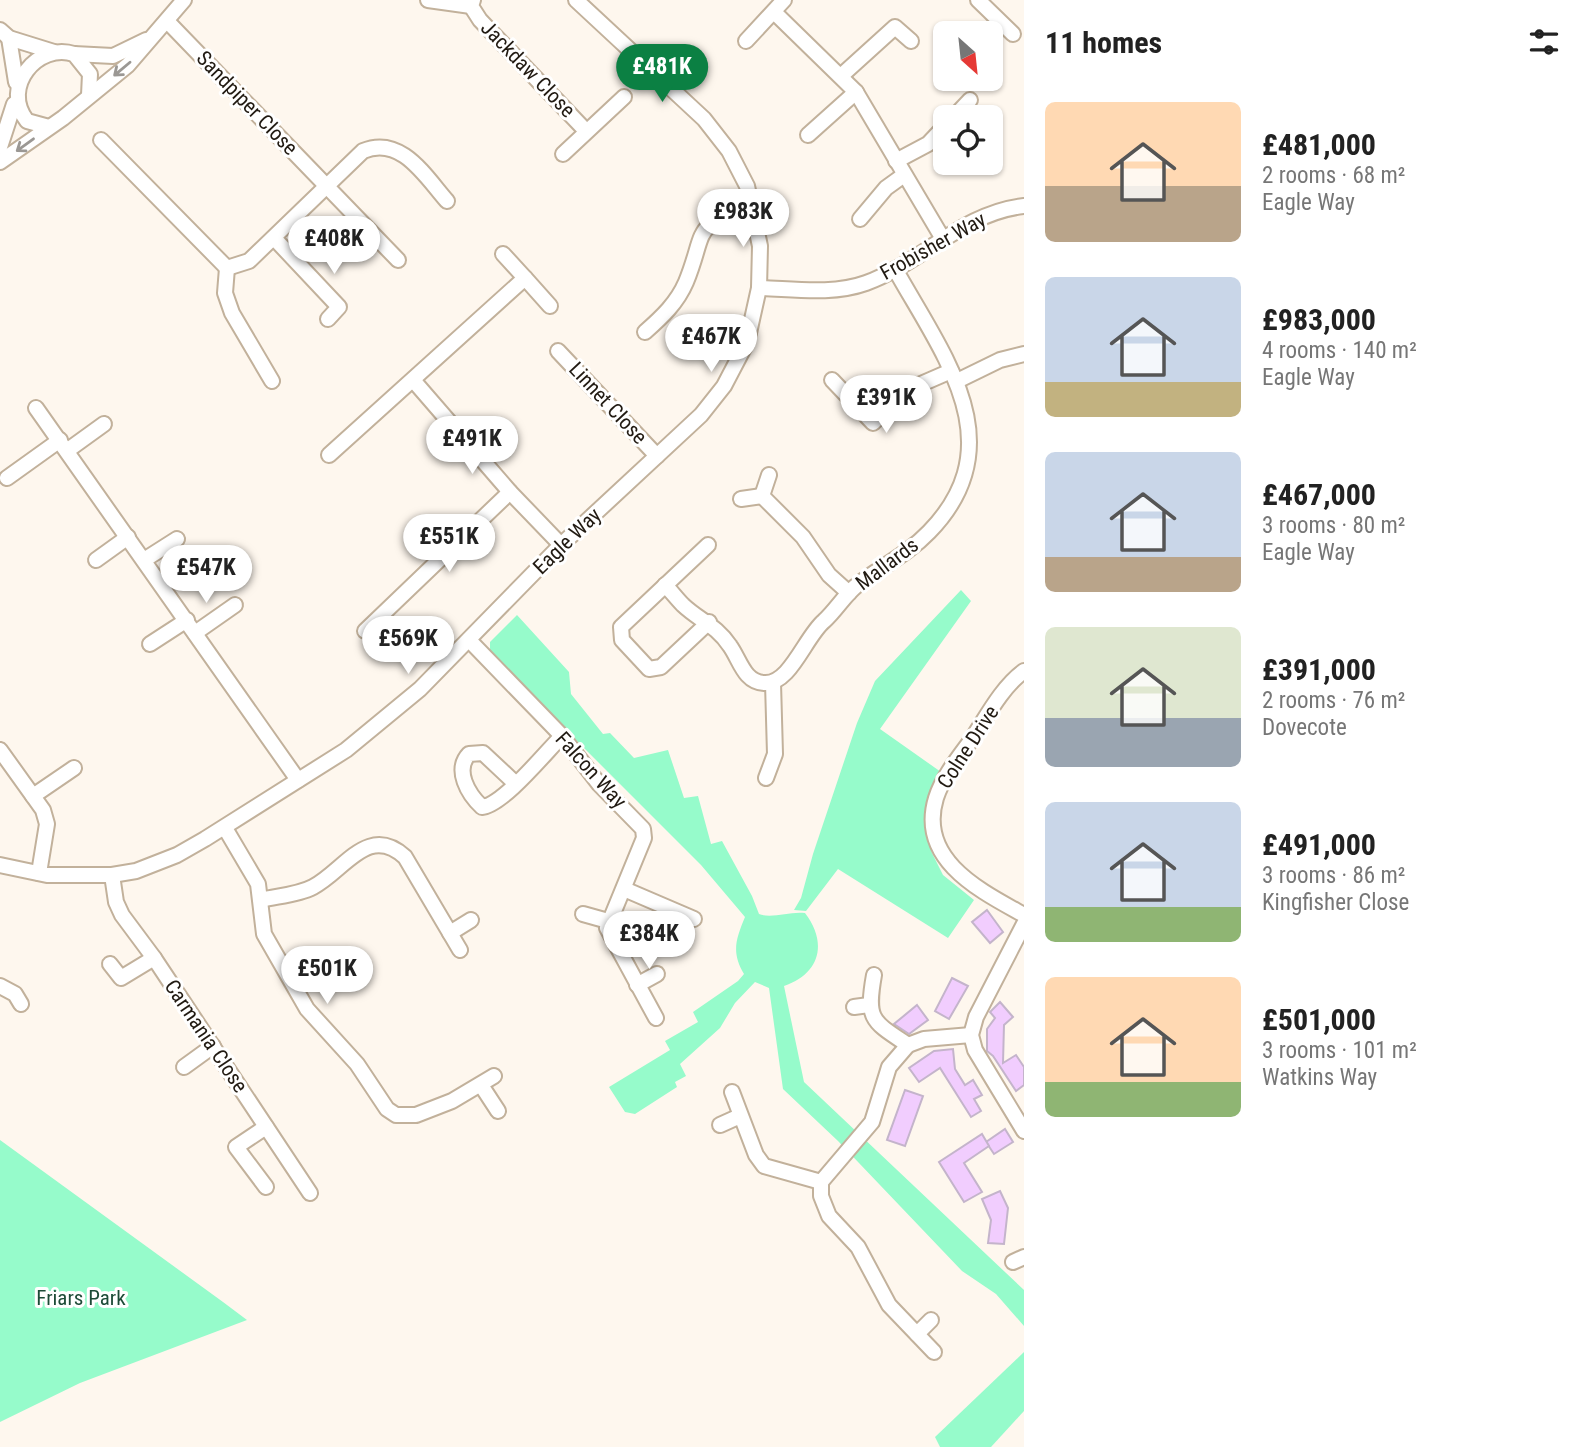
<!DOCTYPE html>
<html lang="en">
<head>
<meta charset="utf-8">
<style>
  body { margin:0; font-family:"Roboto Condensed",sans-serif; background:#f2f2f2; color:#222; height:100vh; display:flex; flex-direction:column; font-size:26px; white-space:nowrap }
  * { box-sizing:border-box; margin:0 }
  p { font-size:23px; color:#767676 }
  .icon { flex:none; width:38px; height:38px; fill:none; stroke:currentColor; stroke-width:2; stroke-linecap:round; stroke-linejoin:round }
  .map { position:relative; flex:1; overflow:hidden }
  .panel { display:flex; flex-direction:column; background:#fff; width:560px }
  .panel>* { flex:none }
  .needle { width:46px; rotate:153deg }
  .controls { position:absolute; left:933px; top:21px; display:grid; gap:14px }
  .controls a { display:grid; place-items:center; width:70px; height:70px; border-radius:10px; background:#fff; box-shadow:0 2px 5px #0004; font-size:35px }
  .price { position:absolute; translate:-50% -60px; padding:0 16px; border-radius:24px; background:#fff; color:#222; font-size:23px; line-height:46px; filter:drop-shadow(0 2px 4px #0008) }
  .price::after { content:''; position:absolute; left:50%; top:42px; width:21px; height:16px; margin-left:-10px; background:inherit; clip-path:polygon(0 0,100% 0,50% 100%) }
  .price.selected { background:#0b8043; color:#fff }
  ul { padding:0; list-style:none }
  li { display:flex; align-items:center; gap:21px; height:175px; padding:0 21px }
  li span { display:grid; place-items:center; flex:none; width:196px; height:140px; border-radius:10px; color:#555 }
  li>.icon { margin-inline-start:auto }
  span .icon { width:84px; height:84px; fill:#fffc; stroke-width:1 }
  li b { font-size:30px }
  h2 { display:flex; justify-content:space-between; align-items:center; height:84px; padding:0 21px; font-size:30px }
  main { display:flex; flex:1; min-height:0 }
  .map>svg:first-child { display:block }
  .green { fill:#96fbcb }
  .building { fill:#f1cdfe; stroke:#c4b4cb; stroke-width:2 }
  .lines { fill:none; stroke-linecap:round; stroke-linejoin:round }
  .minor-casing { stroke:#c2b19b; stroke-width:18 }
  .minor { stroke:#fff; stroke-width:14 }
  .oneway { stroke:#9b9894 }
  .labels { text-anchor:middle; stroke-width:6; stroke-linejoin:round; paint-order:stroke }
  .street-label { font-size:21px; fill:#211a12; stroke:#fff }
  .park-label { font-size:21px; fill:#1d4b37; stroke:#fff }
</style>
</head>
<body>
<main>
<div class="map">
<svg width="1024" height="1447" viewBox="0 0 1024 1447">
  <rect width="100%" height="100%" fill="#fef7ee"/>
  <g class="green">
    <path d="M961,590L971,601L880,729L941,772L927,798L925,827L932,853L943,875L974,900L948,938L838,869L806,911L794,910L801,898L813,854L857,723L875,681Z"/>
    <path d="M517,615L569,672L571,694L603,734L610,733L634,758L668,750L684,798L698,796L711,844L722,841L752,896L759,914C772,919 790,911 805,913C828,943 820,974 784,986L804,1082L1024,1290V1326L996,1294L962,1271L838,1141L783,1089L769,988L755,982L735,1003L720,1028L680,1064L686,1076L675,1082L677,1087L635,1114L625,1112L609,1087L670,1050L665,1041L698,1022L693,1012L738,981L744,974C731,952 736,939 745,917L701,865L494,658L490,651V642Z"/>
    <path d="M0,1140L223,1302L247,1320L80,1383L0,1422Z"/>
    <path d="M1024,1352V1411L991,1447H940L935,1437Z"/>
  </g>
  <g class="building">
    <path d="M987,910L1003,932L990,943L972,922Z"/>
    <path d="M952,978L968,986L949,1019L935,1011Z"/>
    <path d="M1000,1002L1013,1017L1004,1025L1003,1063L1016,1055L1024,1067V1085L1016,1091L993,1056L987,1051V1029L995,1018L990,1012Z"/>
    <path d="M917,1005L928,1020L909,1034L894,1024Z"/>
    <path d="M953,1049L955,1069L965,1085L973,1080L982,1095L974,1099L981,1111L971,1117L940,1068L919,1082L909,1068L934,1051Z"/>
    <path d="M905,1090L923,1096L905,1146L887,1140Z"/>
    <path d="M1005,1129L1013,1142L994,1154L986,1142Z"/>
    <path d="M982,1134L989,1146L964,1163L982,1192L964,1202L939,1162Z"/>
    <path d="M1000,1191L1008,1208L1004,1244L988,1243L991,1220L982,1199Z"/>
  </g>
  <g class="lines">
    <g class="minor-casing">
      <g id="minor">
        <path d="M428,0L471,6"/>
        <path d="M473,0L471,6L480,20L586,131"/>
        <path d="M978,0L1013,34"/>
        <path d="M774,12L856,92L943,239"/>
        <path d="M167,21L398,260"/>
        <path d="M0,30L9,38L54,52"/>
        <path d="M9,38L16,82"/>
        <path d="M746,41L784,0"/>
        <path d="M74,54L113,56L146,40"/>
        <path d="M842,75L895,27L911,41"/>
        <path d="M954,117L970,100"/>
        <path d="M49,127L27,121C0,87 38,42 74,54L90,74L89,95"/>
        <path d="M808,135L856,92"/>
        <path d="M101,140L227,268L249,261L363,151C401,135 425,176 447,201"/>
        <path d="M0,147L14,104"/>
        <path d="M563,154L624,97"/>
        <path d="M896,161L928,144L945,126"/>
        <path d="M0,162L63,118L128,65L184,0"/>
        <path d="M860,219L886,188L904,175"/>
        <path d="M274,238L339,307L328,319"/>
        <path d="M227,268L225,293L232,313L272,381"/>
        <path d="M525,278L550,306"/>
        <path d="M759,288C794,289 833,295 866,283C921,263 964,212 1024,206"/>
        <path d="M645,332C662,317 677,303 686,282C707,231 690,224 753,209"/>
        <path d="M558,351L657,456"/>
        <path d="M413,380L510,492L561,545"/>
        <path d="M832,380L873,423L905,391L951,371"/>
        <path d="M957,381L1000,360L1024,354"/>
        <path d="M36,408L298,780"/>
        <path d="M68,450L104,424"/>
        <path d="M329,455L525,278L503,254"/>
        <path d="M769,475L762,496L803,537L829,575L849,593"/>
        <path d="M7,478L60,440"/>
        <path d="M741,499L762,496"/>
        <path d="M708,545L621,627L622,640L649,669L661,667L709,622"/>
        <path d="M96,560L128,537"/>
        <path d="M144,560L177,539"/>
        <path d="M665,585C671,591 677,599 683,605C700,621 716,625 730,646C740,660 744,682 764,683C790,685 805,637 824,621C836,610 844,596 856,586C880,567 907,555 929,532C1015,444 943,355 895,269"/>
        <path d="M365,631L510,492"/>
        <path d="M195,633L235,605"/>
        <path d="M469,640L562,736L599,784L643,829L644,838L607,928L656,1018"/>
        <path d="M150,644L187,620"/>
        <path d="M1024,671C1002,687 987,716 972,739C959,757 943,776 936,798C917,860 981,891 1024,915"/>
        <path d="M0,750L43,810L47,824L39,873"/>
        <path d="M766,778L775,754L773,683"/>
        <path d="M515,783L483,753L469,754C454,770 468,794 482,807C503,805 545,753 562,736"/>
        <path d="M33,796L74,768"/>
        <path d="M225,828L258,884L264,934L307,1009L357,1064L387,1109L396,1115H416L452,1101L494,1076"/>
        <path d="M0,865L47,875H112L136,871L177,855L205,839L346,750L420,689L561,545L701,415L724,386L747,342L759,288L760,246L747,186L729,151L704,119L576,0"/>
        <path d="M112,875L116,902L122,915L154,958L310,1193"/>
        <path d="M624,889L694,919"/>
        <path d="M261,900C277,896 298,895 313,887C344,871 368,823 405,857L460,950"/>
        <path d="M583,914L608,921"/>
        <path d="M1024,924L976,1017L971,1035L975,1050L1024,1131"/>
        <path d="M450,933L471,920"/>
        <path d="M110,964L121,978L154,958"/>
        <path d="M874,975C866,1020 872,1021 908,1045"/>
        <path d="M637,985L657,974"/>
        <path d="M0,986L15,994L21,1004"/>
        <path d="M854,1007L869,1005"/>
        <path d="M184,1067L213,1046"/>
        <path d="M481,1085L498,1111"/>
        <path d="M732,1092L756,1155L764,1166L821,1182"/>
        <path d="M720,1125L740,1116"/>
        <path d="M266,1187L236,1147L266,1127"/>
        <path d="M1013,1262L1024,1257"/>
        <path d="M917,1334L931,1320"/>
        <path d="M934,1352L889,1305L858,1247L829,1216L821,1196V1182L872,1122L889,1067L908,1045L924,1039L971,1035"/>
      </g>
    </g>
    <use href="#minor" class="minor"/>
  </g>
  <defs><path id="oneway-shaft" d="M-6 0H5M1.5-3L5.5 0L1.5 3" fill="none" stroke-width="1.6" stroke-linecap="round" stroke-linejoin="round" transform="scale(1.75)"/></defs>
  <g class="oneway">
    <use href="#oneway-shaft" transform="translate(122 69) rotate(140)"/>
    <use href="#oneway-shaft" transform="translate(25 145) rotate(144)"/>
  </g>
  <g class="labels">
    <g class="street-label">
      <text transform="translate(528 69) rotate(46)" y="7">Jackdaw Close</text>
      <text transform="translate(247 103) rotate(46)" y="7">Sandpiper Close</text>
      <text transform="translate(933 246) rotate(-29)" y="7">Frobisher Way</text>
      <text transform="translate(608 403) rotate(47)" y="7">Linnet Close</text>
      <text transform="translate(567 541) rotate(-44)" y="7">Eagle Way</text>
      <text transform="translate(887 564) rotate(-37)" y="7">Mallards</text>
      <text transform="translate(968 747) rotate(-57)" y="7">Colne Drive</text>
      <text transform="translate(591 770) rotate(48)" y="7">Falcon Way</text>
      <text transform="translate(206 1036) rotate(56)" y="7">Carmania Close</text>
    </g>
    <g class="park-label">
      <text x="81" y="1305">Friars Park</text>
    </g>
  </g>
</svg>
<div class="controls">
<a><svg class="needle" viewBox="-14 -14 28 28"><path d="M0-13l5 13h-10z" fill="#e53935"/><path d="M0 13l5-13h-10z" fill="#767676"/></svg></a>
<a><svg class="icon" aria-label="locate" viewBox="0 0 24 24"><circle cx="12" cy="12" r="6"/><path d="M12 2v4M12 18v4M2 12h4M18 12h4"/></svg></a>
</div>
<b class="price selected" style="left:662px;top:104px">£481K</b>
<b class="price" style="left:743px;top:249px">£983K</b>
<b class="price" style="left:334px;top:276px">£408K</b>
<b class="price" style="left:711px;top:374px">£467K</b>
<b class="price" style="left:886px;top:435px">£391K</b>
<b class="price" style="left:472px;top:476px">£491K</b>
<b class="price" style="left:449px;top:574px">£551K</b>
<b class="price" style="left:206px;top:605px">£547K</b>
<b class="price" style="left:408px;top:676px">£569K</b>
<b class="price" style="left:649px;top:971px">£384K</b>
<b class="price" style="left:327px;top:1006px">£501K</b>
</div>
<section class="panel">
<h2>11 homes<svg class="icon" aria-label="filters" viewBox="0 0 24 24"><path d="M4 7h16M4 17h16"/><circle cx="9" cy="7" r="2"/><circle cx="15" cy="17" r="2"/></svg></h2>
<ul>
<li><span style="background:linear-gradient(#ffd9b3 60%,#b9a48a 0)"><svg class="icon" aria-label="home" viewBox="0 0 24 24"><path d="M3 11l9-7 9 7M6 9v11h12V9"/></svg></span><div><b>£481,000</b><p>2 rooms · 68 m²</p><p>Eagle Way</p></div></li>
<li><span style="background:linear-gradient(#c9d6e8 75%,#c2b280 0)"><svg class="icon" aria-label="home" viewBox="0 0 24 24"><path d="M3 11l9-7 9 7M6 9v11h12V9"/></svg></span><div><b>£983,000</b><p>4 rooms · 140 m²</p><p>Eagle Way</p></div></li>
<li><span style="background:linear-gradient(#c9d6e8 75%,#b9a48a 0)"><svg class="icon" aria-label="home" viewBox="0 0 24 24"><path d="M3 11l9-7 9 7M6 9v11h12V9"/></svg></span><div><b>£467,000</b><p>3 rooms · 80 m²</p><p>Eagle Way</p></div></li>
<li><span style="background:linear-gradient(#dfe7d0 65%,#9aa5b1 0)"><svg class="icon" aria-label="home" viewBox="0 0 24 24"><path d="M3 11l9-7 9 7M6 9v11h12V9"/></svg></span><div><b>£391,000</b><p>2 rooms · 76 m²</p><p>Dovecote</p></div></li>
<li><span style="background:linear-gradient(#c9d6e8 75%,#8fb573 0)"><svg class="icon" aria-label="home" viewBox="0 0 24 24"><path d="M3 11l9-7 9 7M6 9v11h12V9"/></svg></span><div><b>£491,000</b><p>3 rooms · 86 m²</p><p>Kingfisher Close</p></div></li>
<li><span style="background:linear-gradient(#ffd9b3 75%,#8fb573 0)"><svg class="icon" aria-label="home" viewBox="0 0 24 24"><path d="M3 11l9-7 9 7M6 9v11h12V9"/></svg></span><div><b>£501,000</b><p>3 rooms · 101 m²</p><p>Watkins Way</p></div></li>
</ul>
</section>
</main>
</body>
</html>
